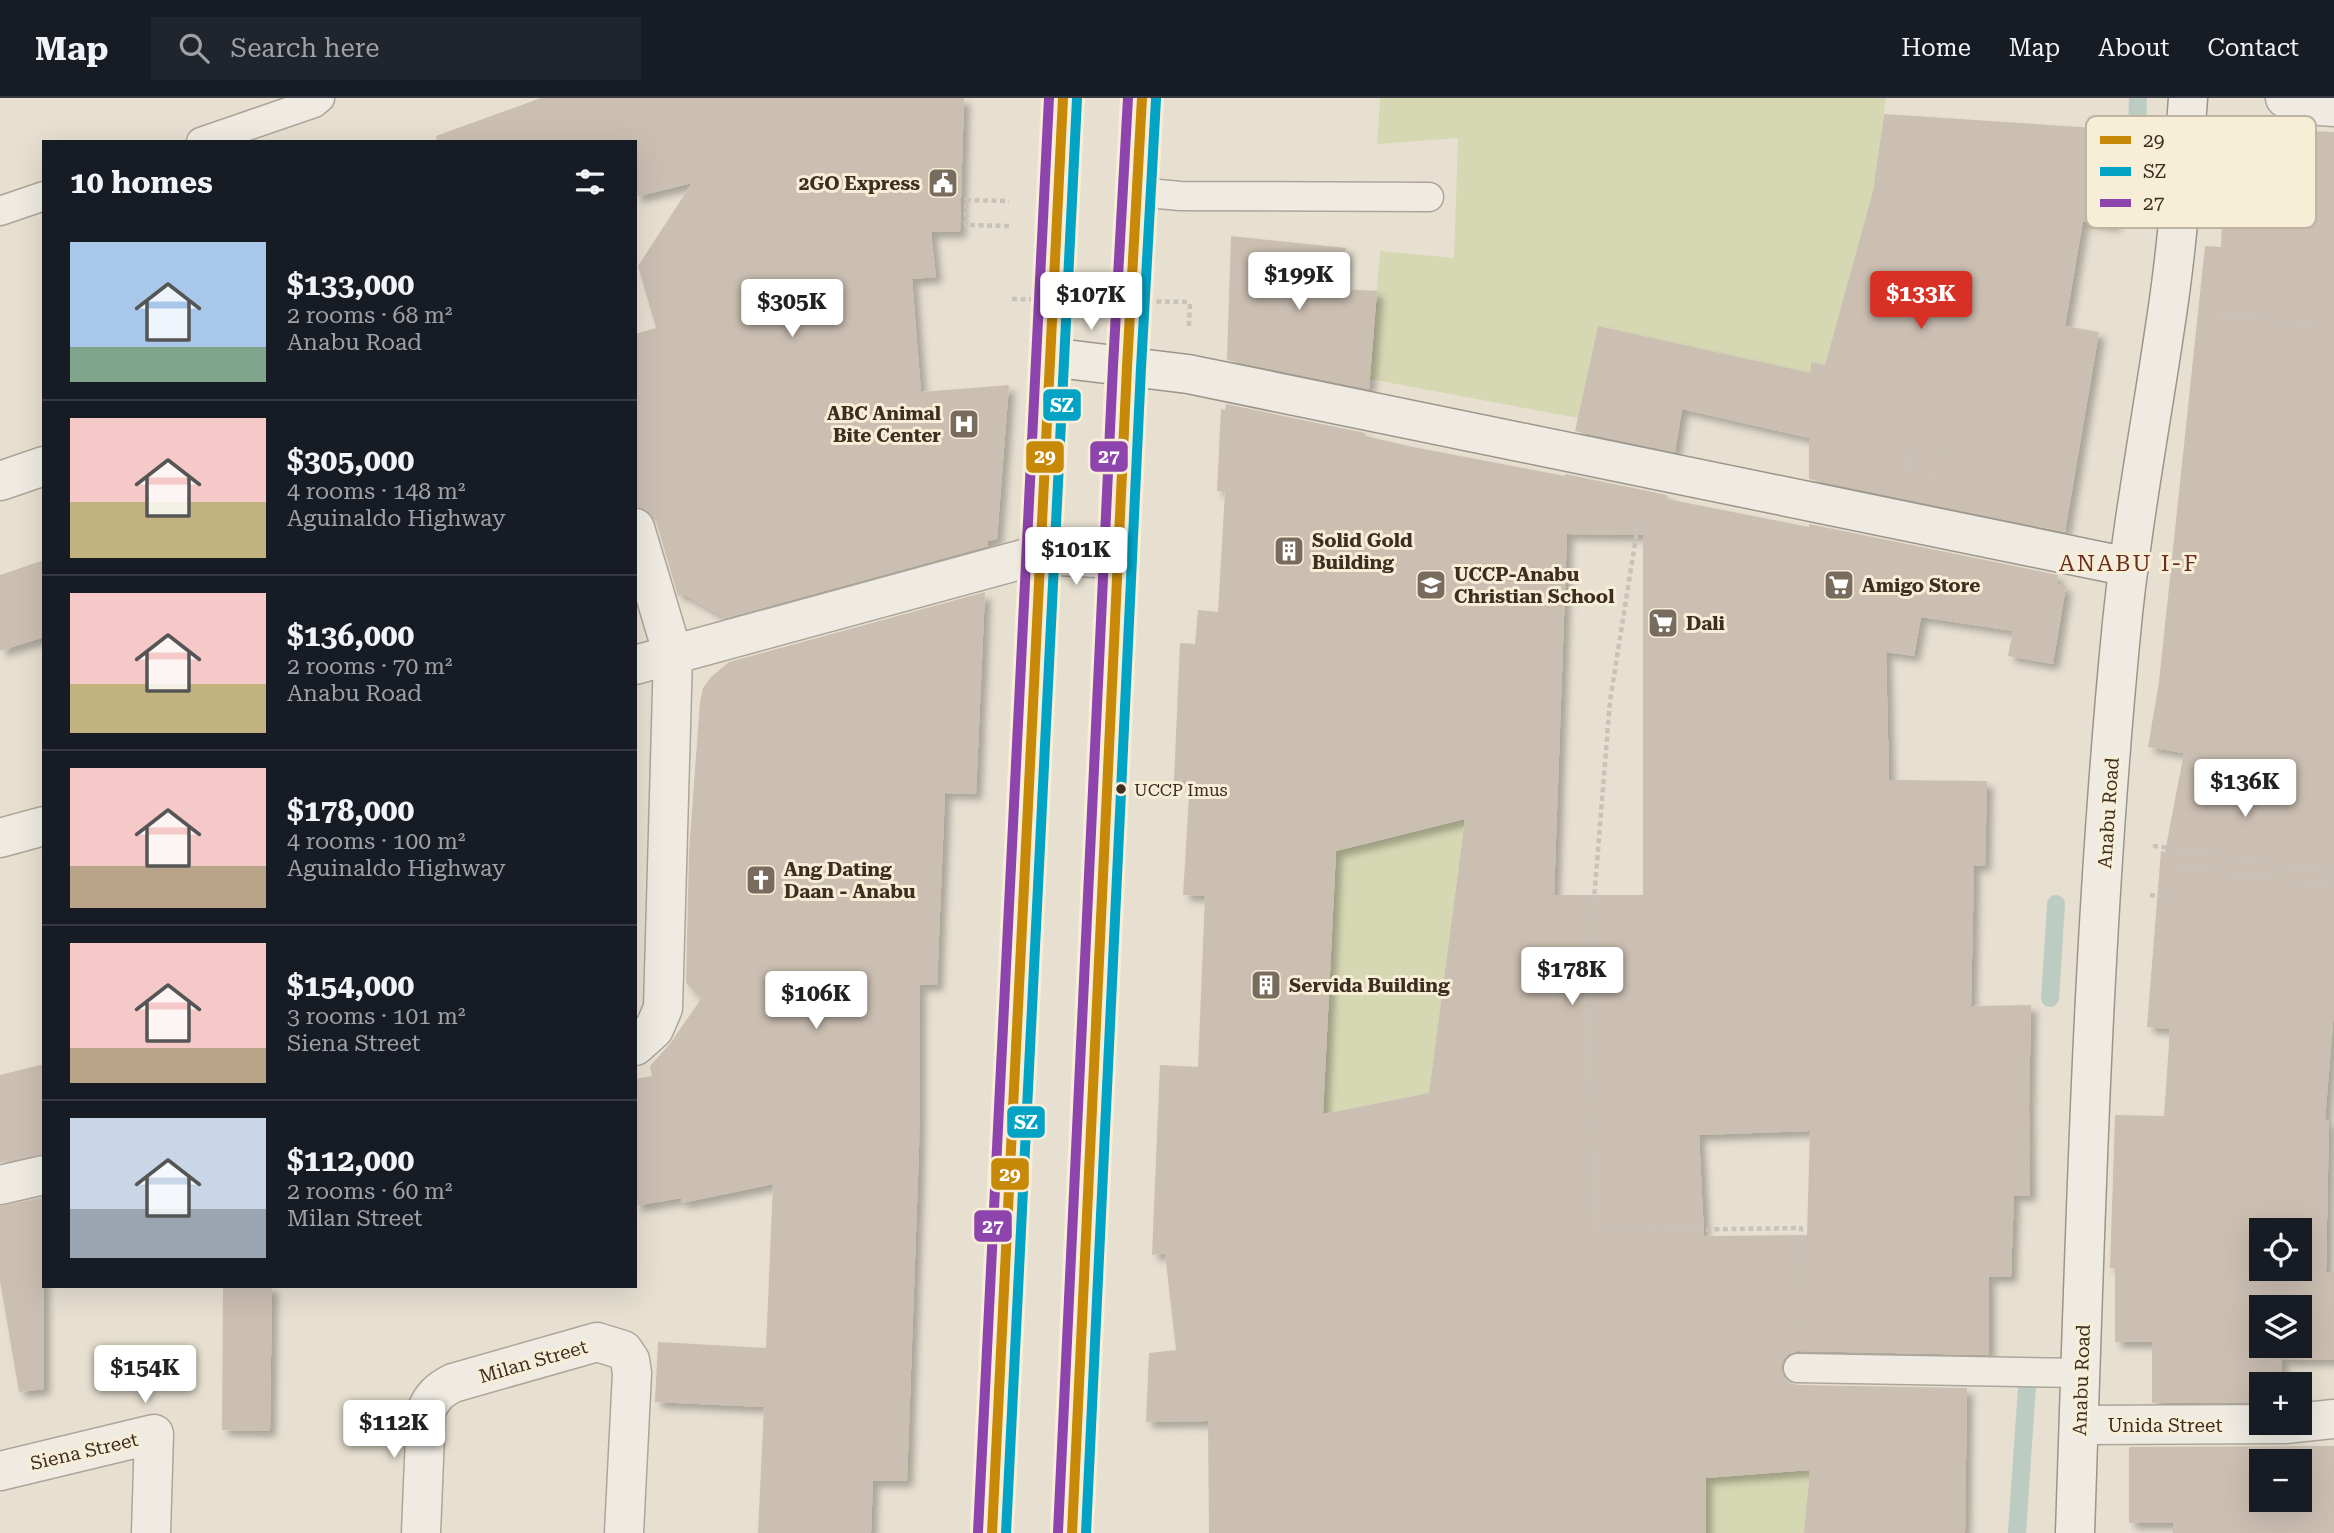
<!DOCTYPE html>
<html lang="en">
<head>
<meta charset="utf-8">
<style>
  body { margin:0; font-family:"Roboto Serif",serif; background:#20242c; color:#f1f3f6; height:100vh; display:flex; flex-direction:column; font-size:26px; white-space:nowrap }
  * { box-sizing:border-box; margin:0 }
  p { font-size:23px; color:#9ea1a6 }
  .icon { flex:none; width:38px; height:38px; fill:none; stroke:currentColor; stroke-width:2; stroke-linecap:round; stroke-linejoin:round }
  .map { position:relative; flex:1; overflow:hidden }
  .drawer { position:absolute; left:42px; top:42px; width:595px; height:1148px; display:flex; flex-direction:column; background:#171b24; border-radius:0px; box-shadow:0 7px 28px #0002 }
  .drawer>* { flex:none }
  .controls { position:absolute; left:2249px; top:1120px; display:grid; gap:14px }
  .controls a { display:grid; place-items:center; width:63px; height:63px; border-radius:0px; background:#171b24; box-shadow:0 7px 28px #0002; font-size:35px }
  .price { position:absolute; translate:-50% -60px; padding:0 16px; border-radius:7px; background:#fff; color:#222; font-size:23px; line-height:46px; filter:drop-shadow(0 2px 4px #0008) }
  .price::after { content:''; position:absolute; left:50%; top:42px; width:21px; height:16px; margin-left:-10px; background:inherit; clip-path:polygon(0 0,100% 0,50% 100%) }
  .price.current { background:#d93025; color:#fff }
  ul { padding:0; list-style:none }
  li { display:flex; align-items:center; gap:21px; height:175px; padding:0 28px }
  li+li { border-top:2px solid #363941 }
  li span { display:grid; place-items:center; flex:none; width:196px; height:140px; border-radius:0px; color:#555 }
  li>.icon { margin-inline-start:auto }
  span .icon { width:84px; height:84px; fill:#fffc; stroke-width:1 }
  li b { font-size:30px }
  h2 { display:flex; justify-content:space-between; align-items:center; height:84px; padding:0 28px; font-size:30px }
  header { display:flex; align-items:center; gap:42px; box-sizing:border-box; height:98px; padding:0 35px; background:#171b24; border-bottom:2px solid #363941 }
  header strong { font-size:33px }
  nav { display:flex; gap:38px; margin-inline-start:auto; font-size:24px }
  .search { width:490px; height:63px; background:#20242c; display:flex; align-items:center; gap:18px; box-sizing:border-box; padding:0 24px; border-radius:0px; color:#9ea1a6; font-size:26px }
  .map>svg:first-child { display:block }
  .green { fill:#d6d7b3 }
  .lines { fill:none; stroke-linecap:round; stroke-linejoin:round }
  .stream { stroke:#bcccc2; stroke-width:18 }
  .building { fill:#cbbfb2; fill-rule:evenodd; filter:url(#shadow) }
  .lane-casing { stroke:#ada599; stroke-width:31 }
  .street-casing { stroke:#ada599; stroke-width:41 }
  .secondary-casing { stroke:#9c958a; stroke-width:41 }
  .highway-casing { stroke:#928b80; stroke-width:41 }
  .path { stroke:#c8c2b9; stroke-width:4.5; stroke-dasharray:5 3.5; stroke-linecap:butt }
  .lane { stroke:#efebe3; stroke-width:28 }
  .street { stroke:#efebe3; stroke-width:38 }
  .secondary { stroke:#efebe3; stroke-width:38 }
  .highway { stroke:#dad1c2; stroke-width:38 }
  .path-bridge { stroke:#c8c2b9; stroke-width:4.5; stroke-dasharray:5 3.5; stroke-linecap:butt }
  .bus-1-casing { stroke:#f7eed8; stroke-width:16 }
  .bus-2-casing { stroke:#f7eed8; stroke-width:16 }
  .bus-3-casing { stroke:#f7eed8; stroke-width:16 }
  .bus-1 { stroke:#c88808; stroke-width:10 }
  .bus-2 { stroke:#03a3c5; stroke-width:10 }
  .bus-3 { stroke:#8e44ad; stroke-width:10 }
  .bus-dot { fill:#3d2e20; stroke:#f7eed8; stroke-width:2.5 }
  .labels { text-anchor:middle; stroke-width:6; stroke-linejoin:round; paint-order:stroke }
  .bus-label { font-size:17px; fill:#3d2e20; stroke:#f7eed8; text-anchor:start }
  .poi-label { font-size:19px; font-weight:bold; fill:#3d2e20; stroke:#f7eed8; text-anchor:start }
  .street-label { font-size:19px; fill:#3d2e20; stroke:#f7eed8 }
  .quarter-label { font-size:23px; letter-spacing:2px; fill:#6b2e1e; stroke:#f7eed8 }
  .key { fill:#f7eed8; stroke:#bfb4a1; stroke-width:2 }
  .key-label { font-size:19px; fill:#3d2e20 }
  .line-badge { stroke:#f7eed8; stroke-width:2.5 }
  .badge-label { font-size:19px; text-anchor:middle; font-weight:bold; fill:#fff }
</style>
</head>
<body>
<header>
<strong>Map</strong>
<div class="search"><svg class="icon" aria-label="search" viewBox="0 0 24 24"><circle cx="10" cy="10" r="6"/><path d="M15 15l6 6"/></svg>Search here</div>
<nav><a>Home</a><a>Map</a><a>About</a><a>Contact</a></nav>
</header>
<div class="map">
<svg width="2334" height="1435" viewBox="0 0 2334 1435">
  <defs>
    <filter id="shadow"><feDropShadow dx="6" dy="6" stdDeviation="3.5" flood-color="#0004"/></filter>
  </defs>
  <rect width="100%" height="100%" fill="#e7e0d1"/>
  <g class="green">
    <path d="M1380,0H1886L1873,93L1825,267L1811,264V275L1598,228L1578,320L1370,281L1380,153L1454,160L1458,40L1377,46Z"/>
    <path d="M1469,689L1429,995L1323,1016L1339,703L1366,746L1404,736Z"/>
    <path d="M1798,1373L1810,1374L1804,1435H1706V1380Z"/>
  </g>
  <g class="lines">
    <g class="stream">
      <path d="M2137,31L2138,0"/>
      <path d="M2050,900L2056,806"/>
      <path d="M2017,1435L2027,1289"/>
    </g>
  </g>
  <g class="building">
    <path d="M541,0H964L960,134H931L936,179L912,181L921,294L1009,287L997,441L988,443V448L726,520L683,496L678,498L656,423L649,414L635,409V236L656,230L638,168L692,85L635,99V44H437L436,38Z"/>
    <path d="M1884,16L2125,32L2114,128L2083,123L2065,228L2099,234L2065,434L1809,381V340L1682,311L1675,354L1575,333L1598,228L1811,275V264L1825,267L1873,93Z"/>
    <path d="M2260,31L2334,34V912L2325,1022L2329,1023L2326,1174H2334V1262L2281,1261L2283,1286H2261V1304L2152,1305V1244H2115V1170H2110L2115,1017L2164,1018L2170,931L2147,929L2161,753L2165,754L2184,655L2148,649L2159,584L2205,148L2221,149L2225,62L2231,63L2233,40L2260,41ZM2261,1132H2300V1171H2261ZM2261,1209H2300V1248H2261Z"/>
    <path d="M1231,138L1346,150L1342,191L1377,193L1369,291L1227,262Z"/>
    <path d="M1226,306L1365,335V338L1413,349L1565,378V376L1667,397V401L1809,429V426L2058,477L2057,486L2066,488L2053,566L2008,558L2013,533L1921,519L1914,558L1886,554L1889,682L1987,683L1985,768L1974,767L1971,908L2031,907L2029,1010L2030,1098L2014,1097L2011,1179H1989V1257L1798,1253L1789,1256L1784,1261L1781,1269L1784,1279L1790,1285L1798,1287L1967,1290L1965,1435H1804L1810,1372L1706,1380V1435H1209L1208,1323L1146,1324L1149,1255L1176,1252L1165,1155L1152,1157L1160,967L1198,969L1205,798L1183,797L1190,683H1174L1180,545L1195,546L1198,512L1218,514L1225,393H1217L1221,311L1225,312ZM1567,436L1643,437V797H1554ZM1465,721L1429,995L1323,1016L1336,753ZM1810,1033L1807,1137L1704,1138L1699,1037Z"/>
    <path d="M44,462V539L0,553V477Z"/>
    <path d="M985,494L976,696L945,695L937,887H920L919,1052L907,1383H873L871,1435H758L764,1309L655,1304L658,1244L766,1250L773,1086L682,1105L681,1100L635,1108V981L652,978L650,968L669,947L701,901L686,885L689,754L700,604L703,590L711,579L729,564Z"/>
    <path d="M44,966V1056L0,1065V977Z"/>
    <path d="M44,1099V1291L19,1294L0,1183V1108Z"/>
    <path d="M223,1188H272L270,1333L222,1332Z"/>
    <path d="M2334,1348V1435H2173V1425H2129V1349ZM2261,1363H2300V1402H2261Z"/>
  </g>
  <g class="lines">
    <g class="lane-casing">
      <g id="lane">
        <path d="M201,44L314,5L320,0"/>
        <path d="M1137,94L1180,98L1429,99"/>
        <path d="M0,113L44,98"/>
        <path d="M1798,1270L2081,1275"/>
      </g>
    </g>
    <g class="street-casing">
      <g id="street">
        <path d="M2285,0L2305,7L2334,9"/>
        <path d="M0,383L44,368"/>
        <path d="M635,430L673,557L663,910L654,931L635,948"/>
        <path d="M635,567L1038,457L1117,461"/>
        <path d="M0,740L44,728"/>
        <path d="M0,1087L44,1077"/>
        <path d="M2080,1327L2285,1326L2334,1321"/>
        <path d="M0,1373L154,1336L151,1435"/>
        <path d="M421,1435L426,1313C432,1299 439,1292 453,1285L597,1244L623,1252L630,1262L632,1275L624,1435"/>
      </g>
    </g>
    <g class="secondary-casing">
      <g id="secondary">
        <path d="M1049,259L1188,276L2129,469"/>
        <path d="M2075,1435C2085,1139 2092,841 2120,546C2130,433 2152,321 2168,209C2178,140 2183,70 2188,0"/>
      </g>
    </g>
    <g class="highway-casing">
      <g id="highway">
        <path d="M992,1435L1063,0"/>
        <path d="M1072,1435L1127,269L1142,0"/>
      </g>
    </g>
    <g class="path">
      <path d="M1009,128L966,127V102L1009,103"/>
      <path d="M2217,216L2314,226"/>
      <path d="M1189,228L1190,204"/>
      <path d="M1908,372L1914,346"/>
      <path d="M1933,378L1940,343"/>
      <path d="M1639,420L1610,603L1586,901L1598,1133L1801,1130L1799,1227"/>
      <path d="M2155,746V748L2334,775"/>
      <path d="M2150,797L2174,800L2178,769L2334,788"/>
    </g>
    <use href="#lane" class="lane"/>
    <use href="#street" class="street"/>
    <use href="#secondary" class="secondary"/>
    <use href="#highway" class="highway"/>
    <path class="path-bridge" d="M1012,201L1190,204"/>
    <g class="bus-1-casing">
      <g id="bus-1">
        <path d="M992,1435L1063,0"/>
        <path d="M1072,1435L1127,269L1142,0"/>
      </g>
    </g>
    <g class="bus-2-casing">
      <g id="bus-2">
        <path d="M1006,1435L1077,1"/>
        <path d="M1086,1435L1141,270L1156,1"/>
      </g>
    </g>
    <g class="bus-3-casing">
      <g id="bus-3">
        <path d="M978,1434L1049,0"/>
        <path d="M1058,1434L1113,268L1128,0"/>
      </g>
    </g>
    <use href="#bus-1" class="bus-1"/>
    <use href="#bus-2" class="bus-2"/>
    <use href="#bus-3" class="bus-3"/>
  </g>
  <defs>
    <g id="civic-square" transform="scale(1.575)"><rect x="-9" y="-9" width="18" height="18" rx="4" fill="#786c5e" stroke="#f7eed8"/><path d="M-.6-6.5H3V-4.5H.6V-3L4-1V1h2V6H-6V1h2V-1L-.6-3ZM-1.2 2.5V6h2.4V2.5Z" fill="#fff"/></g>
    <g id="hospital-square" transform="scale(1.575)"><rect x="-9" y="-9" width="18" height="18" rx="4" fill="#786c5e" stroke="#f7eed8"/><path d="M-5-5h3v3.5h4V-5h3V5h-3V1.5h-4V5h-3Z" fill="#fff"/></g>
    <g id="building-square" transform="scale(1.575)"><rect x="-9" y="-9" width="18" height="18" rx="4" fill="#786c5e" stroke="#f7eed8"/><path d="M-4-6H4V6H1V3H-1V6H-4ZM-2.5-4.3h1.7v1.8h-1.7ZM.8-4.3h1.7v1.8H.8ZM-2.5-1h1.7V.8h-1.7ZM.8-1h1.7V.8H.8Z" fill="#fff"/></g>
    <g id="school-square" transform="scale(1.575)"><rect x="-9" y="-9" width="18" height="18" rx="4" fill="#786c5e" stroke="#f7eed8"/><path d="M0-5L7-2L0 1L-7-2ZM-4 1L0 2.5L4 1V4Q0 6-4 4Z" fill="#fff"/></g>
    <g id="supermarket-square" transform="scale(1.575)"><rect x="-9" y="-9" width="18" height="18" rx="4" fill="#786c5e" stroke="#f7eed8"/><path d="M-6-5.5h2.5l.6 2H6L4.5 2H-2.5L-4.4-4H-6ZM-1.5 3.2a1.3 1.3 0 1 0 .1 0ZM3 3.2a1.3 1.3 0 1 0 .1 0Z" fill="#fff"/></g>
    <g id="church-square" transform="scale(1.575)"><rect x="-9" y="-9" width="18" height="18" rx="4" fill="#786c5e" stroke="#f7eed8"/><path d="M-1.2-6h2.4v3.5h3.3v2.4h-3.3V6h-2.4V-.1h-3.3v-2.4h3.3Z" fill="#fff"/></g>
  </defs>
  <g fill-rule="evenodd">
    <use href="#civic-square" x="943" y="85"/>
    <use href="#hospital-square" x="964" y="326"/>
    <use href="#building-square" x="1289" y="453"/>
    <use href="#school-square" x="1431" y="487"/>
    <use href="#supermarket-square" x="1839" y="487"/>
    <use href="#supermarket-square" x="1663" y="525"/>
    <use href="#church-square" x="761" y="782"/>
    <use href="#building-square" x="1266" y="887"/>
  </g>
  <circle class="bus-dot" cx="1121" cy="691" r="6"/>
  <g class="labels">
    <g class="bus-label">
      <text x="1134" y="698">UCCP Imus</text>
    </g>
    <g class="poi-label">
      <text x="920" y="92" text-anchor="end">2GO Express</text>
      <text x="941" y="322" text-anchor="end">ABC Animal<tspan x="941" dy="22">Bite Center</tspan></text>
      <text x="1312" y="449">Solid Gold<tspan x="1312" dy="22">Building</tspan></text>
      <text x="1454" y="483">UCCP-Anabu<tspan x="1454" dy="22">Christian School</tspan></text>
      <text x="1862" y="494">Amigo Store</text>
      <text x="1686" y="532">Dali</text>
      <text x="784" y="778">Ang Dating<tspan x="784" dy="22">Daan - Anabu</tspan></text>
      <text x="1289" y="894">Servida Building</text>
    </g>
    <g class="street-label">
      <text transform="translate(2108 715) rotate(-86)" y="7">Anabu Road</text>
      <text transform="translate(533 1263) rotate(-16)" y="7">Milan Street</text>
      <text transform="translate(2081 1282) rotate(-88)" y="7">Anabu Road</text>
      <text x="2165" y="1334">Unida Street</text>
      <text transform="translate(84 1353) rotate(-13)" y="7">Siena Street</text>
    </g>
    <g class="quarter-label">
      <text x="2129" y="473">ANABU I-F</text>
    </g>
  </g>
  <rect x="2086" y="18" width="230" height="112" rx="10" class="key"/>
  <rect x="2100" y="38" width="31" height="8" fill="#c88808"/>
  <rect x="2100" y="69" width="31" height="9" fill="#03a3c5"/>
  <rect x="2100" y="101" width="31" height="8" fill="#8e44ad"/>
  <g class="key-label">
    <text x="2143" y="49">29</text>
    <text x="2143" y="80">SZ</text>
    <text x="2143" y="112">27</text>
  </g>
  <g class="line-badge">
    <rect x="1042" y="290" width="40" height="34" rx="7" fill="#03a3c5"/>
    <rect x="1089" y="342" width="40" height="33" rx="7" fill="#8e44ad"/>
    <rect x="1025" y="342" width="40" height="34" rx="7" fill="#c88808"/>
    <rect x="1006" y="1007" width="40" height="34" rx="7" fill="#03a3c5"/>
    <rect x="990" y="1059" width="40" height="34" rx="7" fill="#c88808"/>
    <rect x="973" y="1111" width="40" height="34" rx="7" fill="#8e44ad"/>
  </g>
  <g class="badge-label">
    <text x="1062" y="314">SZ</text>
    <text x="1109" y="365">27</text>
    <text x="1045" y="365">29</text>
    <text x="1026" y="1031">SZ</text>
    <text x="1010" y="1083">29</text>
    <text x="993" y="1135">27</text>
  </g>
</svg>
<div class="controls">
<a><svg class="icon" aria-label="locate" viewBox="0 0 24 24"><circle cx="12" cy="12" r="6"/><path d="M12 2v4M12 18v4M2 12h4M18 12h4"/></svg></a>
<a><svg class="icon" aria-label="layers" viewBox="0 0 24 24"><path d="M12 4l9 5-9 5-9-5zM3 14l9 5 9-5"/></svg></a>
<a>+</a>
<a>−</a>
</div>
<b class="price" style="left:1299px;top:214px">$199K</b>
<b class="price current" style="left:1921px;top:233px">$133K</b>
<b class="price" style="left:1091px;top:234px">$107K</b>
<b class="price" style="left:792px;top:241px">$305K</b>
<b class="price" style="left:1076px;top:489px">$101K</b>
<b class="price" style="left:2245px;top:721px">$136K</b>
<b class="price" style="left:1572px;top:909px">$178K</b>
<b class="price" style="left:816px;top:933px">$106K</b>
<b class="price" style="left:145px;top:1307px">$154K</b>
<b class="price" style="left:394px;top:1362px">$112K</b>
<section class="drawer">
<h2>10 homes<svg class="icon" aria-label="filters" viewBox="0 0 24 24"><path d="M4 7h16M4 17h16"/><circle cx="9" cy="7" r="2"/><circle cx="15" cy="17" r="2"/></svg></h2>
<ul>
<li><span style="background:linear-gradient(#a9c7e8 75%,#7fa58c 0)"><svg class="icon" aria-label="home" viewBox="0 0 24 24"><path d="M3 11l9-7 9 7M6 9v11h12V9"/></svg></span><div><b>$133,000</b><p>2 rooms · 68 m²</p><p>Anabu Road</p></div></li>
<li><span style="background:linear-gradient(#f6c9c9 60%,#c2b280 0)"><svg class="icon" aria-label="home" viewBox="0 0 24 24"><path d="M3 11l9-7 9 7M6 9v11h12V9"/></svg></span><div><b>$305,000</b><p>4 rooms · 148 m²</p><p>Aguinaldo Highway</p></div></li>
<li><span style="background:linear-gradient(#f6c9c9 65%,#c2b280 0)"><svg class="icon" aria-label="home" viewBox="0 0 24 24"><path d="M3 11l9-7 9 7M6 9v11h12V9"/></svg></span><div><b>$136,000</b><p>2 rooms · 70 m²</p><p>Anabu Road</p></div></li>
<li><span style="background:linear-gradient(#f6c9c9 70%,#b9a48a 0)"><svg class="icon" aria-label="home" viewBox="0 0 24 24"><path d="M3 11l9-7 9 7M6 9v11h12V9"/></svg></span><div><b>$178,000</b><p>4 rooms · 100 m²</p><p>Aguinaldo Highway</p></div></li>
<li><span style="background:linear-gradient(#f6c9c9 75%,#b9a48a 0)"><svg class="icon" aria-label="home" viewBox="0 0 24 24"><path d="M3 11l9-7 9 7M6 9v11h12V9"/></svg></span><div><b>$154,000</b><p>3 rooms · 101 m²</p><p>Siena Street</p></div></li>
<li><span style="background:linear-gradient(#c9d6e8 65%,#9aa5b1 0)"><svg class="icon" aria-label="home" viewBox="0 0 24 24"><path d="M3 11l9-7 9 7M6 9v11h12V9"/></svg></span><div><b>$112,000</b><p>2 rooms · 60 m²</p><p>Milan Street</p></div></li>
</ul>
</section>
</div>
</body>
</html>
